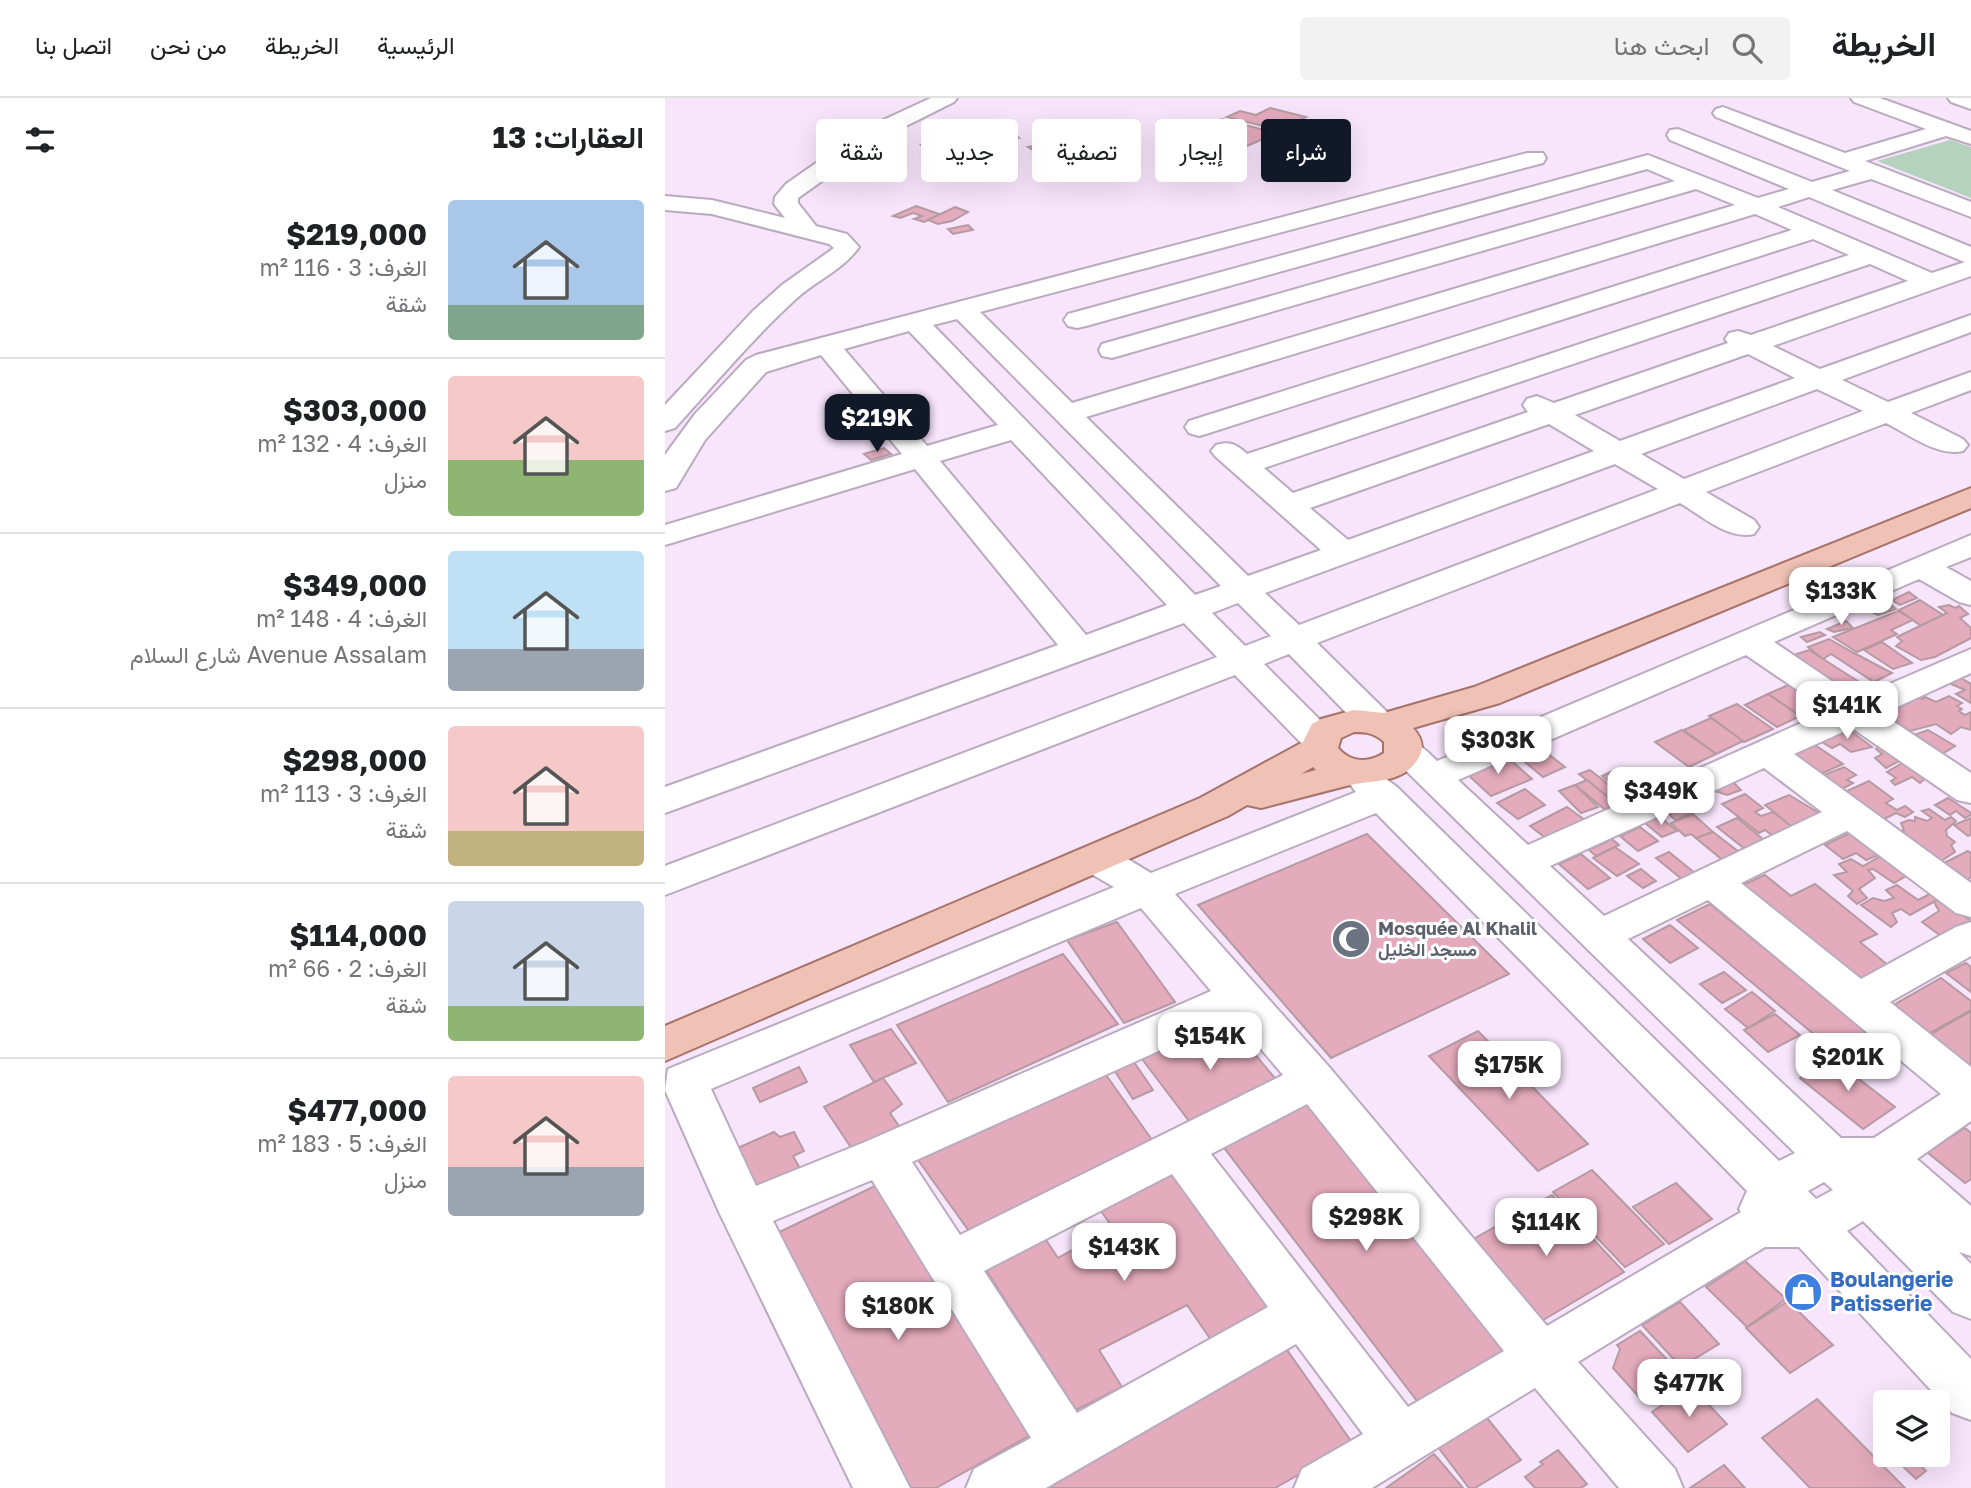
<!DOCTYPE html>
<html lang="ar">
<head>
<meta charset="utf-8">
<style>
  body { margin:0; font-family:"Golos Text",Vazirmatn,sans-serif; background:#f2f2f2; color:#202124; direction:rtl; height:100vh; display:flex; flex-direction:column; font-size:26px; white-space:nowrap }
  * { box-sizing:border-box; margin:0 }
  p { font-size:23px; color:#757577 }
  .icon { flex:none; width:38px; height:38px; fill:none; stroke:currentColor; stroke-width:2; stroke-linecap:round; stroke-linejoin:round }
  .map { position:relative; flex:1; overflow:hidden; direction:ltr }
  .sheet { display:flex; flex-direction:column; background:#fff; width:665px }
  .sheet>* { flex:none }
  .guide { position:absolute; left:21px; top:21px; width:665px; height:63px; direction:rtl; display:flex; gap:14px }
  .buttons { position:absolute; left:1208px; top:1292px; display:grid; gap:14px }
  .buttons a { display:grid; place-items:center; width:77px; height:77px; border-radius:7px; background:#fff; box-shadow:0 7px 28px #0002; font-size:35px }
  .price { position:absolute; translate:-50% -60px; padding:0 16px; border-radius:14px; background:#fff; color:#222; font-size:23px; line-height:46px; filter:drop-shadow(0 2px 4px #0008) }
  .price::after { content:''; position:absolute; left:50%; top:42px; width:21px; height:16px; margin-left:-10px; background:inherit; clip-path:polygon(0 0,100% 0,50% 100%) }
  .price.current { background:#111827; color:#fff }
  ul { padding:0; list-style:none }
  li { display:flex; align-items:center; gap:21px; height:175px; padding:0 21px }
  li+li { border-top:2px solid #e0e0e0 }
  li span { display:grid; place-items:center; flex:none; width:196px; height:140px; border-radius:7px; color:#555 }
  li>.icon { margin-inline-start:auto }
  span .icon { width:84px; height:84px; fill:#fffc; stroke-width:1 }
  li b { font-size:30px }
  h2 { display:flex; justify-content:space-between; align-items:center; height:84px; padding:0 21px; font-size:30px }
  .tag { padding:0 24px; border-radius:7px; background:#fff; box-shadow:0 7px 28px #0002; font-size:24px; line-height:63px }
  .tag.current { background:#111827; color:#fff }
  header { display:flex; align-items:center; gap:42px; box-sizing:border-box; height:98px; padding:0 35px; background:#fff; border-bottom:2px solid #e0e0e0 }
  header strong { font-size:33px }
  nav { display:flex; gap:38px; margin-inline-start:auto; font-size:24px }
  .search { width:490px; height:63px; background:#f2f2f2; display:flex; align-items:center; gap:18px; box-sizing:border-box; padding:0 24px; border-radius:7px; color:#757577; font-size:26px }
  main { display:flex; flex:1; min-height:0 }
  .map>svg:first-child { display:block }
  .green { fill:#b4d2bd }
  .building { fill:#e4abbd; stroke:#b69aa2; stroke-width:2 }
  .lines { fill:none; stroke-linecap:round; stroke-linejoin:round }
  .minor-casing { stroke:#baaabe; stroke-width:4 }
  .major-casing { stroke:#a77269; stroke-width:4 }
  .minor { fill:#fff; fill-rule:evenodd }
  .major { fill:#f0c2b6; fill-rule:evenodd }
  .labels { text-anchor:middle; stroke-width:6; stroke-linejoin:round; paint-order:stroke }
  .worship-label { font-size:18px; font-weight:bold; fill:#5b616d; stroke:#fff; text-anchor:start }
  .near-shop-label { font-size:21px; font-weight:bold; fill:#366cbe; stroke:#fff; text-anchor:start }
</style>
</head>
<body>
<header>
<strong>الخريطة</strong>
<div class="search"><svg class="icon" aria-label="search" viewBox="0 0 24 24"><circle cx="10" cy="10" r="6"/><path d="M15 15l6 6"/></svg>ابحث هنا</div>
<nav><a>الرئيسية</a><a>الخريطة</a><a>من نحن</a><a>اتصل بنا</a></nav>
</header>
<main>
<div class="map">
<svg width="1306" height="1390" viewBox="0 0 1306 1390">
  <rect width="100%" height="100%" fill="#f7e5fb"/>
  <path class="green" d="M1285,42L1306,49V100L1212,63Z"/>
  <g class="building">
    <path d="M605,10L641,19L614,32L562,19L575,13L591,17Z"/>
    <path d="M557,21L611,35L580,49L527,34Z"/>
    <path d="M347,32L354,40L333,43L326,35Z"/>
    <path d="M538,41L555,46L534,54L518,48Z"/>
    <path d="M275,44L281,49L262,53L256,47Z"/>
    <path d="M385,45L400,55L381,60L363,49Z"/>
    <path d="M508,47L529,55L514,60L494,51Z"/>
    <path d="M205,49L229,54L220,58L213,57L193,67L175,63Z"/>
    <path d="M251,108L277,117L259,124L249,121L257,118L248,115L235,120L228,118Z"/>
    <path d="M290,109L303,114L287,123L273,126L263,122Z"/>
    <path d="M303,127L308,132L288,136L283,131Z"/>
    <path d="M219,350L226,356L206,362L199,356Z"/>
    <path d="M1244,494L1252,500L1235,507L1227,502Z"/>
    <path d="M1255,502L1278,517L1256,528L1234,512Z"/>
    <path d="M1222,504L1231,511L1213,517L1203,512Z"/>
    <path d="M1284,507L1290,510L1294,508L1303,516L1295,520L1306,530V540L1270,559L1256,562L1231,548L1237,543L1232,539L1282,515L1274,509Z"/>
    <path d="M1233,513L1248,522L1226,532L1232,536L1192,554L1168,539Z"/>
    <path d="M1181,523L1188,530L1169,534L1162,531Z"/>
    <path d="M1155,534L1160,537L1142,544L1136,539Z"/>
    <path d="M1164,541L1189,555L1227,575L1209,584L1166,556L1158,561L1143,549Z"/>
    <path d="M1217,544L1247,565L1228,571L1199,552Z"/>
    <path d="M1144,552L1199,587L1180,596L1116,561Z"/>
    <path d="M1294,579L1306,586V605L1291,596L1300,592L1286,586Z"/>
    <path d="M1130,584L1162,605L1133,616L1103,596Z"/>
    <path d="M1103,596L1135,618L1112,629L1080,607Z"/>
    <path d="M1255,598L1257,601L1260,599L1271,604L1284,598L1297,605L1292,608L1297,611L1294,613L1300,617L1306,614V632L1296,629L1286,636L1271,626L1245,633L1218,615Z"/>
    <path d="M1072,606L1108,631L1079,644L1044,618Z"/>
    <path d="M1046,620L1078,643L1051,656L1019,632Z"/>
    <path d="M1183,631L1207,649L1186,654L1175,646L1167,650L1157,644Z"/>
    <path d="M1017,632L1051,656L1024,669L990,644Z"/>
    <path d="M1263,632L1290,648L1277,656L1249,637Z"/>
    <path d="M1150,647L1178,666L1153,677L1126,658Z"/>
    <path d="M1216,648L1236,662L1221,670L1210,660L1217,656L1211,651Z"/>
    <path d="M877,651L900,669L878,679L855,660Z"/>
    <path d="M841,658L867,681L826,698L800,674Z"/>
    <path d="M1239,664L1262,679L1255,685L1247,679L1230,687L1226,683L1231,680L1222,674Z"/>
    <path d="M1179,669L1191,677L1182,682L1188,685L1177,691L1159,677Z"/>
    <path d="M925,672L957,697L947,702L914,676Z"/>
    <path d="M950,672L972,688L959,695L937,678Z"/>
    <path d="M922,682L955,709L943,714L910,687Z"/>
    <path d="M1204,683L1228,701L1221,705L1232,712L1240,708L1248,714L1240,719L1231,715L1217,722L1180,694Z"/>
    <path d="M1068,684L1076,692L1062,697L1050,693Z"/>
    <path d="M910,687L933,709L916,715L894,693Z"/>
    <path d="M860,691L880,707L853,721L832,705Z"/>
    <path d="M1080,696L1098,710L1090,714L1096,718L1108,714L1130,730L1111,740L1100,732L1094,735L1057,706Z"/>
    <path d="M1124,697L1156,716L1126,728L1100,707Z"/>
    <path d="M1283,700L1306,715V717L1300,720L1291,713L1285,717L1270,707Z"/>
    <path d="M1027,705L1035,712L1010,722L1002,714Z"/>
    <path d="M902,709L920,722L882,741L865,728Z"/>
    <path d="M1264,711L1280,722L1286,719L1291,723L1281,732L1282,738L1290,744L1286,747L1290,754L1276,763L1236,733L1239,732L1236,725L1244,722L1250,723V719L1262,723L1267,720L1257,713Z"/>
    <path d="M1028,716L1048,734L1031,740L1026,736L1020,738L1006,725Z"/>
    <path d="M995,719L1012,733L997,739L980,725Z"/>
    <path d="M1072,720L1099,742L1080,751L1052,729Z"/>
    <path d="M1306,720V737L1303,738L1289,727Z"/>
    <path d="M975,729L993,743L973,753L955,738Z"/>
    <path d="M1048,734L1078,757L1061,765L1031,740Z"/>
    <path d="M1185,735L1216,756L1201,762L1191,755L1178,761L1160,747Z"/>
    <path d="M702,736L844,876L666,960L533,807Z"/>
    <path d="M947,741L954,747L931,758L924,752Z"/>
    <path d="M950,749L974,766L952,778L928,760Z"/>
    <path d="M1303,753L1306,755V779L1301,783L1279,765Z"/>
    <path d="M1004,754L1031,776L1018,782L991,760Z"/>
    <path d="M916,756L945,780L923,791L894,766Z"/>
    <path d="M1216,758L1243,777L1229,785L1208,771L1203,772L1210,780L1194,791L1202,800L1192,806L1183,798L1188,793L1169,777L1182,774L1174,766L1186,761L1198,768Z"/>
    <path d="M976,771L991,783L978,790L962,778Z"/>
    <path d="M1100,777L1126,798L1150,786L1212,836L1195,844L1230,873L1195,891L1073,789Z"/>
    <path d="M1232,787L1253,802L1267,795L1274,801L1245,817L1236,811L1227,815L1232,824L1226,829L1196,807L1208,800L1219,803L1229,800L1221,792Z"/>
    <path d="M1274,801L1306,823L1276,838L1257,824L1274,813L1269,804Z"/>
    <path d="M1045,806L1232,959L1200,979L1012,822Z"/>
    <path d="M452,824L510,904L459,925L402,842Z"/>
    <path d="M1005,827L1033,850L1005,865L978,841Z"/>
    <path d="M398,856L453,926L283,1004L232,927Z"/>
    <path d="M1301,865L1306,869V894L1281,875Z"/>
    <path d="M1059,874L1081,892L1057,905L1035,886Z"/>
    <path d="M1276,880L1306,903V912L1254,941L1218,913Z"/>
    <path d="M1087,894L1110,913L1083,930L1060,911Z"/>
    <path d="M1306,913V965L1293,973L1256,942Z"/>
    <path d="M1110,916L1135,937L1103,954L1079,932Z"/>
    <path d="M561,922L614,985L527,1027L477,961Z"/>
    <path d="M226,931L251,965L209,984L185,947Z"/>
    <path d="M813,933L923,1046L873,1073L764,958Z"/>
    <path d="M1167,960L1230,1009L1198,1031L1135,980Z"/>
    <path d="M469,964L488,992L468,1001L449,972Z"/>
    <path d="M134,969L142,984L95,1004L88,990Z"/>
    <path d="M441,977L490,1046L304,1133L253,1062Z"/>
    <path d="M218,980L237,1006L225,1015L234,1028L187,1051L159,1009Z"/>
    <path d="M641,1006L845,1249L752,1303L557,1047Z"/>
    <path d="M1300,1030L1306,1035V1081L1300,1085L1262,1054Z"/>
    <path d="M109,1034L115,1039L129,1034L139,1053L128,1058L137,1074L82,1099L61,1055Z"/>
    <path d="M500,1067L604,1211L546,1242L522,1207L434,1252L457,1289L411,1312L319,1169L379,1139L393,1160L448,1130L428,1102Z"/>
    <path d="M927,1072L999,1146L960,1169L888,1094Z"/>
    <path d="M216,1085L369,1335L271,1390H233L100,1141Z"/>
    <path d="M1011,1085L1047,1121L1004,1146L968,1109Z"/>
    <path d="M887,1097L959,1174L873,1225L803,1144Z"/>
    <path d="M1080,1163L1121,1201L1082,1229L1041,1189Z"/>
    <path d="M1123,1203L1168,1247L1125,1275L1081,1230Z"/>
    <path d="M1015,1204L1054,1246L1016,1269L977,1227Z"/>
    <path d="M975,1233L1012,1272L973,1298L948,1270L955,1251L952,1247Z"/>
    <path d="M620,1249L688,1346L610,1390H355Z"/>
    <path d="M1026,1288L1062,1326L1023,1354L987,1314Z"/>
    <path d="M1152,1301L1240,1390H1145L1097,1340Z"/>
    <path d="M822,1320L856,1362L810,1390H804L773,1349Z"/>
    <path d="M893,1352L922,1386L916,1390H870L860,1379L878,1366L875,1364Z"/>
    <path d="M769,1356L798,1390H721Z"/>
    <path d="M1225,1356H1244L1261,1373L1251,1381Z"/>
    <path d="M1059,1367L1080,1390H1025Z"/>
  </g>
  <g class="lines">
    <g class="minor-casing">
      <g id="minor">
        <path d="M266,0H292L289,4L219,39L133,100V105L151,128L182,136L194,149C178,172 153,181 132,200C88,240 50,286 10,330L0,333V307L88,213L117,187L169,150L164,146L47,116L0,112V98L47,102L120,120L109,106L110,99L121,86L203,29Z"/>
        <path d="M1186,0H1215L1306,33V46L1281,38L1200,63L1306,104V119L1206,81L1167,92L1306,149V178L1108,248L1155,271L1306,217V234L1177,282L1223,304L1306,274V292L1246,315L1298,341L1303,347L1298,353C1273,359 1243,336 1221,325L1041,394L1089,422L1094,429L1089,436C1063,442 1037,418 1015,405L652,545L724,616L729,624L724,632L711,635L698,632L624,556L599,566L668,635L674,643L668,651L655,654L642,651L570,577L0,797V768L552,559L519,525L0,715V689L393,547L250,371L0,447V427L237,356L156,257L101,274L40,342L11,390L0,393V357L30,316L81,262L91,257L862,55H878L881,60L878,65L315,214L407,305L1070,107L1031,91L447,260L437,258L434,252L437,246L1010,83L982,71L421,228L412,230L403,228L399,222L403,216L983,57L1093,100L1124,91L1005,42L1002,37L1005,32L1013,31L1147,84L1185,73L1051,19L1048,15L1051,11L1058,9L1180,55L1261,31L1189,4ZM1144,99L1297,163L1300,164L1267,175L1113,109ZM1090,116L1127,132L524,323L520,329L524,335L534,338L544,335L1148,141L1184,157L582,356C571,346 565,343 551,347L546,353L551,359L656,452L583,478L421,319ZM1205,166L1243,183L1086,237L1073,233L1064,235L1060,241L1063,245L889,305L872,298L862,301L858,307L863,314L628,395L599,370ZM292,221L556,488L530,497L268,227ZM244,233L333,327L262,348L179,251ZM1083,256L1130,280L955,343L910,317ZM1152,291L1198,313L1019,381L976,356ZM884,326L929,353L683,442L645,410ZM346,342L502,507L421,537L275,363ZM950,366L993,391L634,527L600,495ZM573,505L606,538L580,548L547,515Z"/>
        <path d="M1283,0H1306V11L1286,4Z"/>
        <path d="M1306,437V459L1281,469L1306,483V507L1294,504L1254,481L1109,544L1192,600L1306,551V575L1217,616L1306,675V705L1292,702L1187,630L1129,656L1306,785V819L1291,815L1182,733L1076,785L1196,881L1291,829L1306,824V858L1225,904L1306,969V1023L1252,1061L1306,1108V1158L1294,1154L1306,1166V1221L1288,1214L1198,1123L1182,1133L1306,1261V1322L1287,1315L1134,1149H1100L913,1264L1010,1371L1018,1390H954L870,1290L707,1390H629L637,1371L698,1336L631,1246L381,1390H301L309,1371L366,1340L207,1082L108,1123L245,1390H188L54,1114L0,992L3,971L449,789L416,770L410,761L416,752C442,744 463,762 486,775L691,694L681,681L687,673C709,667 715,677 732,689L1114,1063L1130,1055L720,652L726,644C748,638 757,648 772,663ZM1081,557L1163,613L863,747L793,682ZM1099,670L1157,714L939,818L885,768ZM711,715L1082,1093L1074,1111L1076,1114L882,1228L665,970L510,796ZM1043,802L1276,996L1209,1040H1176L963,841ZM476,810L546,893L200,1044L91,1088L46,991ZM569,919L618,977L295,1137L247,1064ZM642,1006L839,1253L743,1309L546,1056ZM507,1076L603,1209L412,1315L319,1173ZM1159,1084L1168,1092L1151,1101L1143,1093Z"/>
      </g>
    </g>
    <g class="major-casing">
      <path id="major" d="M1306,390V410L835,605L748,630C756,639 760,648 754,659C739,687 707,681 681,688C653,695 624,703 596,710L582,707L563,718L0,963V928L535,700L638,644L647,626L656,621L689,612L719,615L809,589ZM689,634C701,634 710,635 719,644V655C703,666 685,664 673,650L676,640ZM648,669L651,672L636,676Z"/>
    </g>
    <use href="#minor" class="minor"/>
    <use href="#major" class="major"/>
  </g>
  <defs>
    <g id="mosque-disc" transform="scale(2.0125)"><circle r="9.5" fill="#6b7280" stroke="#fff"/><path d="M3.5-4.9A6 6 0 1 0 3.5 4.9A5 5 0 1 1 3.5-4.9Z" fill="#fff"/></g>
    <g id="shop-disc" transform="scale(2.0125)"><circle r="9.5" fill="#3f7fe0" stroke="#fff"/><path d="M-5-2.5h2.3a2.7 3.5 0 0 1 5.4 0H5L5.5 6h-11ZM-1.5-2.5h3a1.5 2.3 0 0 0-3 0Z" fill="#fff"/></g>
  </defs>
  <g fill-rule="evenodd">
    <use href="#mosque-disc" x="686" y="841"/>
    <use href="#shop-disc" x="1138" y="1194"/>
  </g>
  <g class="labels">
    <g class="worship-label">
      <text x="713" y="837">Mosquée Al Khalil<tspan x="713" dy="21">مسجد الخليل</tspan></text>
    </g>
    <g class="near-shop-label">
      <text x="1165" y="1189">Boulangerie<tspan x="1165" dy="24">Patisserie</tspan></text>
    </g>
  </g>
</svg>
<div class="buttons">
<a><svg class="icon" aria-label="layers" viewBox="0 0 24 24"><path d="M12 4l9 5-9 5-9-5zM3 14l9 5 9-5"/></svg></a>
</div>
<b class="price current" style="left:212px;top:356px">$219K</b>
<b class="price" style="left:1176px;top:529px">$133K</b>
<b class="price" style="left:1182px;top:643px">$141K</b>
<b class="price" style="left:833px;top:678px">$303K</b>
<b class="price" style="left:996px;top:729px">$349K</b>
<b class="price" style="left:545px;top:974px">$154K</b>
<b class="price" style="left:1183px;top:995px">$201K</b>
<b class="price" style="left:844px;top:1003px">$175K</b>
<b class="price" style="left:701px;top:1155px">$298K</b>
<b class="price" style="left:881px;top:1160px">$114K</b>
<b class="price" style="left:459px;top:1185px">$143K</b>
<b class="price" style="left:233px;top:1244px">$180K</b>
<b class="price" style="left:1024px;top:1321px">$477K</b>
<div class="guide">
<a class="tag current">شراء</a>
<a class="tag">إيجار</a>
<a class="tag">تصفية</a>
<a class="tag">جديد</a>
<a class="tag">شقة</a>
</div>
</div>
<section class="sheet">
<h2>العقارات: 13<svg class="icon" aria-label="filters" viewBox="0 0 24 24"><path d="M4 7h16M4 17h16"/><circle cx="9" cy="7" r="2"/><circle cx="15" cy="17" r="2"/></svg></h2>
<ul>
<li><span style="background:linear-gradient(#a9c7e8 75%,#7fa58c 0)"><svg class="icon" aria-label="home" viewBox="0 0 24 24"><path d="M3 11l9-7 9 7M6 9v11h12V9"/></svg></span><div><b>$219,000</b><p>الغرف: 3 · 116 m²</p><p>شقة</p></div></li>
<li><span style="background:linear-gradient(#f6c9c9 60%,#8fb573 0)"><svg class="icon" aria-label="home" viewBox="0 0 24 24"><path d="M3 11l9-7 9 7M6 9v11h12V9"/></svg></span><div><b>$303,000</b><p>الغرف: 4 · 132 m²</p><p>منزل</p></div></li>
<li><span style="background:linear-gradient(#bfe0f5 70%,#9aa5b1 0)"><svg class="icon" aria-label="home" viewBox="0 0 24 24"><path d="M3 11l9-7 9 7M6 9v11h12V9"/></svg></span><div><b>$349,000</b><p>الغرف: 4 · 148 m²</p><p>Avenue Assalam شارع السلام</p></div></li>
<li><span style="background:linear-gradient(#f6c9c9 75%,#c2b280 0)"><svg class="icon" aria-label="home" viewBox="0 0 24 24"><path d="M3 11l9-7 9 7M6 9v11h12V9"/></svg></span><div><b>$298,000</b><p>الغرف: 3 · 113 m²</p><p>شقة</p></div></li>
<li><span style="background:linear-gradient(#c9d6e8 75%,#8fb573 0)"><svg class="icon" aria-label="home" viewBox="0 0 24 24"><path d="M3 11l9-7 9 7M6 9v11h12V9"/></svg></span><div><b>$114,000</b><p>الغرف: 2 · 66 m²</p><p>شقة</p></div></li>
<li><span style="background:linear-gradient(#f6c9c9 65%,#9aa5b1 0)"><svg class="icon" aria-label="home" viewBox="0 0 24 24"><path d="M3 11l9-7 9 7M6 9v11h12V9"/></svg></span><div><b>$477,000</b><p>الغرف: 5 · 183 m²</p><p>منزل</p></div></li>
</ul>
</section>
</main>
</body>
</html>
